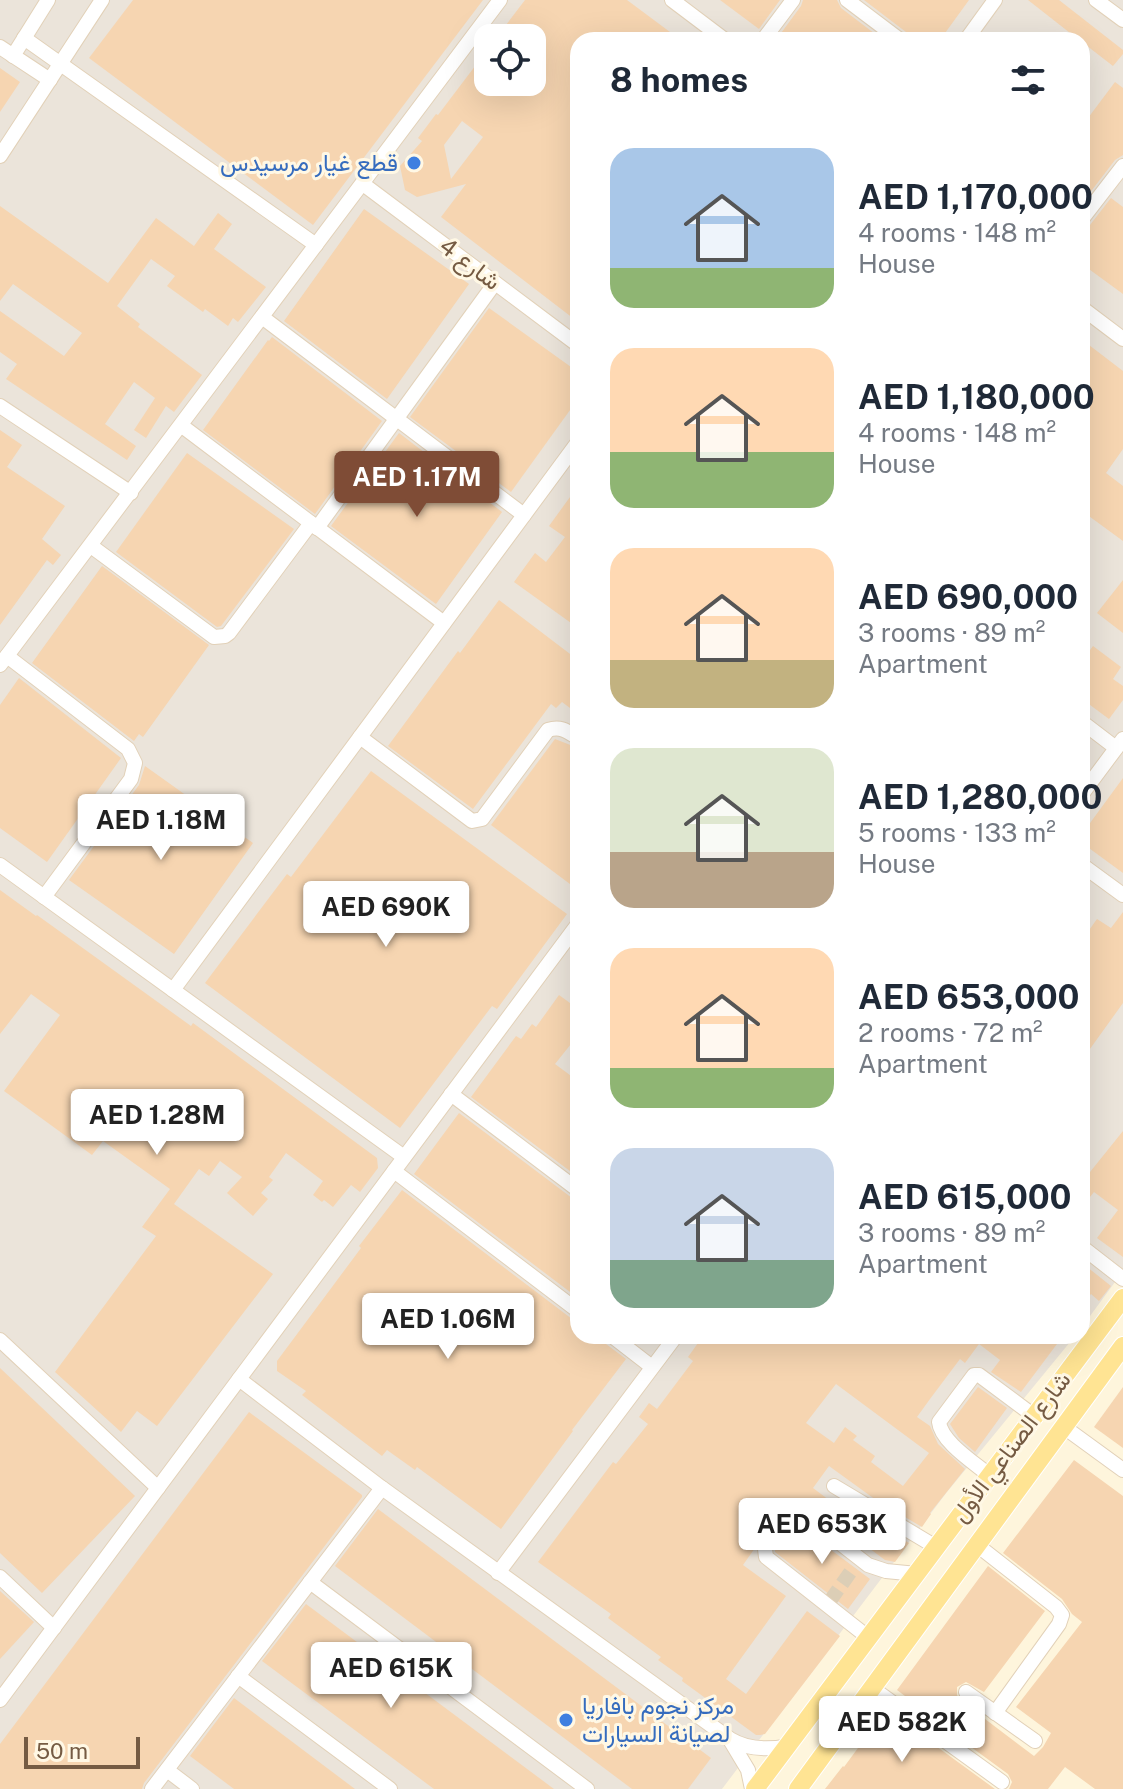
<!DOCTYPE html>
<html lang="en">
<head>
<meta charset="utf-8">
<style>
  body { margin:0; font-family:"Public Sans",Vazirmatn,sans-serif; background:#f6f6f7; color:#1f2937; height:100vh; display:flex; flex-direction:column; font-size:30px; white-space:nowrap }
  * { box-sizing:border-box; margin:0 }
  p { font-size:26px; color:#747a83 }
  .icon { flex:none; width:44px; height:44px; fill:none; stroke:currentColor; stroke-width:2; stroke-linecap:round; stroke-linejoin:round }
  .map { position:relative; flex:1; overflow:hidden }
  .sheet { position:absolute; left:570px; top:32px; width:520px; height:1312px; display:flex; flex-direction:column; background:#fff; border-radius:24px; box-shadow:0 8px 32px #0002 }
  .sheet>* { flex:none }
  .fabs { position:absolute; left:474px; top:24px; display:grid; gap:16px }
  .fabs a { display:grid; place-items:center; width:72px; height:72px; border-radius:16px; background:#fff; box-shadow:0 8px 32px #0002; font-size:40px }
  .scale { position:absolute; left:24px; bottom:20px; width:116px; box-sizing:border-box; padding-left:8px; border:4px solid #755b43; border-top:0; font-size:22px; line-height:28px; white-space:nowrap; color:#755b43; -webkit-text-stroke:6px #fff8e5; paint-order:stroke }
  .price { position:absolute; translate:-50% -68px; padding:0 18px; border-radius:8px; background:#fff; color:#222; font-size:26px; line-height:52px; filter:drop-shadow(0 2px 4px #0008) }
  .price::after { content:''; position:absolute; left:50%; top:48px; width:24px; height:18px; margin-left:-12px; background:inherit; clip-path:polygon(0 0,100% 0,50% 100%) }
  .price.on { background:#7f4c36; color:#fff }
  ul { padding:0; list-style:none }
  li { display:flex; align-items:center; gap:24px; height:200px; padding:0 40px }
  li span { display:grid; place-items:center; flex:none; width:224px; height:160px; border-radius:24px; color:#555 }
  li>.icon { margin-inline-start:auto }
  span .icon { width:96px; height:96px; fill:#fffc; stroke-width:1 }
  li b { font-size:34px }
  h2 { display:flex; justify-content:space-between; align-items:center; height:96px; padding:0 40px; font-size:34px }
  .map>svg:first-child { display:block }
  .industrial { fill:#ebe4da; fill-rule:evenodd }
  .building { fill:#f6d5b1; fill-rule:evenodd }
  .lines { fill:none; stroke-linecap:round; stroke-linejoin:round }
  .minor-tunnel { stroke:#dcceb6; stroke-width:14; stroke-dasharray:14 7; stroke-linecap:butt }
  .minor-casing { stroke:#e2d1b8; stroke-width:16 }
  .major-casing { stroke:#fff; stroke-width:20 }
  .minor { stroke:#fff; stroke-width:14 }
  .major { stroke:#ffe493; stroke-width:18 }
  .shop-dot { fill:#3f7fe0; stroke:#fff8e5; stroke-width:3 }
  .labels { text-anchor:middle; stroke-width:6; stroke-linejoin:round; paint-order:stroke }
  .shop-label { font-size:24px; fill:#366cbe; stroke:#fff8e5; text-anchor:end }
  .street-label { font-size:24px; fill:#755b43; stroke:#fff8e5 }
</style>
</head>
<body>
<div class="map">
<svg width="1123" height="1789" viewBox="0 0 1123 1789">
  <rect width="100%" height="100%" fill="#fef5dc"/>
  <path class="industrial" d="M0,0H1123V1271L1082,1327V40H578V1336H1075L947,1492L722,1789H0ZM488,38H532V82H488Z"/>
  <g class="building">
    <path d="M133,0H483L313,225L89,58Z"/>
    <path d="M525,0H627L670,32L664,40H578V322L441,217L466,184L417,197L405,190L400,166L422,141L418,138L436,114L438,115L488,49V82H532V38H496ZM462,121L483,137L451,179L444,145Z"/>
    <path d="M720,0H780L759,29Z"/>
    <path d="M803,0H837L841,8L883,40H776L801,6Z"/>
    <path d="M864,0H969L940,40H910L906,32Z"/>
    <path d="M1028,0H1059L1123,50V54L1113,66L1082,42V40H1079Z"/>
    <path d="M0,68L20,82L0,112Z"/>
    <path d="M1115,82L1123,88V155L1115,160L1082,203V126Z"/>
    <path d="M1111,198L1123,207V294L1082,264V229L1090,225Z"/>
    <path d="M0,206L108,283L156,218L194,246L218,213L232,224L214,249L266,287L238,322L233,318L228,326L205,309L203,312L167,286L175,276L151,259L117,306L140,324L138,327L202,375L174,412L166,406L146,438L134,430L155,398L134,382L105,424L136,446L127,460L6,379L17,364L0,352V311L64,356L82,333L13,284L0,301Z"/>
    <path d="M364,209L469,284L387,399L284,321Z"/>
    <path d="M489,308L578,372V399L511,492L410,417Z"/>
    <path d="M272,337L382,421L315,514L203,430L268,340L269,341Z"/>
    <path d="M1089,345L1123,371V449L1106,473L1123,486V541L1082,511V355Z"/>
    <path d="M0,430L22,445L7,467L65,506L42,539L61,555L53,565L47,560L0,625Z"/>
    <path d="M399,433L502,512L436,604L331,526Z"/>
    <path d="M187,453L294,529L221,626L217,627L116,552Z"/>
    <path d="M578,486V628L514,582L535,553L546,562L565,537L549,526Z"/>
    <path d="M102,566L209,645L143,737L139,734L134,741L32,663Z"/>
    <path d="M1123,580V633L1097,613Z"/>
    <path d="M499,600L578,660V714L562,702L556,708L551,704L473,809L388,746L458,651L460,653Z"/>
    <path d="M1093,646L1121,667L1113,679L1123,686V700L1109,719L1082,699V661Z"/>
    <path d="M19,678L121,758L47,862L0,828V705Z"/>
    <path d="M555,739L578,748V890L491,825Z"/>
    <path d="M145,766L253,843L174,954L69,880L139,785Z"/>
    <path d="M371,771L567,914L497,1009L492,1006L400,1128L205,983L287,874L291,877Z"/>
    <path d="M1123,778V873L1082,843V834Z"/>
    <path d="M0,890L36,916L37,915L191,1026L193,1023L377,1158L378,1168L360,1192L351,1185L333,1207L324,1200L322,1202L313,1195L323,1181L286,1153L269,1177L273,1180L261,1193L268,1199L253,1216L227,1193L242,1177L220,1161L209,1176L199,1169L174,1204L273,1274L157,1426L137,1411L121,1432L55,1372L156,1236L142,1227L170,1189L103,1141L92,1155L4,1091L60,1015L31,994L0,1034Z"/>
    <path d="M1123,912V1003L1082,1060V940L1097,919L1111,928Z"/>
    <path d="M578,992V1049L571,1044L555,1064L578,1081V1177L471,1097L516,1036L521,1039L532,1024L536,1027L559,995L570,1003Z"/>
    <path d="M459,1113L572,1198L578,1200V1298L414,1174Z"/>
    <path d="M1123,1131V1257L1097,1238L1118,1210L1094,1192L1082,1207V1182Z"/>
    <path d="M402,1190L572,1319L578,1321V1336H602L606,1344L626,1359L572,1430L573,1431L501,1529L417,1467L415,1470L387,1450L382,1456L302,1395L306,1391L277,1371V1361L361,1248L359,1246Z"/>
    <path d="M1082,1263L1111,1286L1099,1301L1091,1294L1082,1306Z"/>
    <path d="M703,1336H1063L1021,1392L991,1372L1000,1360L979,1344L965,1363L960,1359L930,1399L917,1417L930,1426L938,1444L965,1469L930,1513L931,1514L922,1527L876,1500L829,1466L813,1488L861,1524L866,1517L909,1543L895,1562L885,1560L804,1500L802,1502L791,1503L781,1508L758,1539L755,1548L743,1565L786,1596L726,1679L746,1694L807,1611L840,1636L765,1734L760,1735H756L682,1681L683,1678L658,1660L661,1657L608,1618L611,1614L538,1562L613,1462L616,1464L648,1424L639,1417L649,1403L657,1409L693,1361L688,1357ZM836,1384L929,1453L903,1486L871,1462L875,1456L853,1440L857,1436L845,1427L834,1443L806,1423Z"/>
    <path d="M0,1368L135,1496L42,1593L0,1553Z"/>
    <path d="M978,1387L1007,1408L975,1452L959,1438L950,1424Z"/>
    <path d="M1123,1387V1448L1094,1427Z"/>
    <path d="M249,1412L362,1495V1497L144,1783L142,1789H0V1744Z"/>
    <path d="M1074,1460L1123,1496V1789H1095L1065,1767L1048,1789H1009L1012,1782L1008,1774L941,1725L942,1724L897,1690L988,1566L1045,1611L984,1692L966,1682L957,1687V1695L960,1700L1034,1756L1043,1747L1051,1733L1016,1707L1082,1622L1072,1614L1062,1599L1003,1553Z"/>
    <path d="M378,1509L711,1758L688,1789H632L335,1566Z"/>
    <path d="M795,1523L870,1579L848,1609L775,1552V1549Z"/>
    <path d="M0,1591L34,1622L0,1659Z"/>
    <path d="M306,1604L554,1789H434L262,1661Z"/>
    <path d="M234,1698L355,1789H234L190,1756Z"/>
    <path d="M883,1714L926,1744L929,1741L995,1789H825L843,1766L844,1767Z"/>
  </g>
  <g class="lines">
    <path class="minor-tunnel" d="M830,1601L854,1567"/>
    <g class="minor-casing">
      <g id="minor">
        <path d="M672,0L725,40"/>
        <path d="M847,0L900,40"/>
        <path d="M1096,0L1123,20"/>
        <path d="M24,38L316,245"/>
        <path d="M763,40L793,0"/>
        <path d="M966,40L995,0"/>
        <path d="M0,47L50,80"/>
        <path d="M13,56L48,0"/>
        <path d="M0,156L102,0"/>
        <path d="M363,184L578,345"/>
        <path d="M1082,219L1123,166"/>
        <path d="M1082,308L1123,339"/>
        <path d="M262,317L524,515"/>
        <path d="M0,406L131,493"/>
        <path d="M182,426L444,623"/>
        <path d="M317,528L495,283"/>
        <path d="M91,546L214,637L225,636L229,633L311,523"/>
        <path d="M7,656L128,749L135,763L131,779L44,897"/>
        <path d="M0,665L500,0"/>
        <path d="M1082,722L1116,748"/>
        <path d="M360,737L472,821L482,819L548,730C561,726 567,731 578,738"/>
        <path d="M1082,794L1123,739"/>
        <path d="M0,865L404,1157"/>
        <path d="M1082,865L1123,895"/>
        <path d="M173,990L578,442"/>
        <path d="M451,1094L578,1190"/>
        <path d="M394,1171L578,1311"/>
        <path d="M1082,1247L1123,1279"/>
        <path d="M612,1336L652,1367"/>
        <path d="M0,1340L158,1488"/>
        <path d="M239,1379L382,1488L730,1739C748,1750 768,1750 788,1746"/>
        <path d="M1064,1427L1123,1470"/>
        <path d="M990,1476C975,1463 941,1442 939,1422L974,1375H979L1034,1416"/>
        <path d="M834,1486L936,1547"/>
        <path d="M977,1545L1056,1607L1062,1615L1059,1624L995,1713"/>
        <path d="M498,1573L676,1336"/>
        <path d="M0,1577L54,1628"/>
        <path d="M310,1582L587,1789"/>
        <path d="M869,1638L766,1557L765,1549L766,1545L789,1514L794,1512H800L868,1565L886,1571L917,1574"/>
        <path d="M238,1676L390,1789"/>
        <path d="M872,1688L1002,1782"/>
        <path d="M966,1692L1035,1741"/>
        <path d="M0,1700L578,924"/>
        <path d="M730,1740L748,1770L752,1789"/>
        <path d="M167,1770L192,1789"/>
        <path d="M152,1789L382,1488"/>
      </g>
    </g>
    <g class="major-casing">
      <g id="major">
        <path d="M755,1789L1123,1298"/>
        <path d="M798,1789L1123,1346"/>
      </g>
    </g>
    <use href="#minor" class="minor"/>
    <use href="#major" class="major"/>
  </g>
  <g class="shop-dot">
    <circle cx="414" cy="163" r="8"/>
    <circle cx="566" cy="1720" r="8"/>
  </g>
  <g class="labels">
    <g class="shop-label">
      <text x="398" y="171">قطع غيار مرسيدس</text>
      <text x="582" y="1714" text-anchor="start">مركز نجوم بافاريا<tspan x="582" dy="28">لصيانة السيارات</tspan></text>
    </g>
    <g class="street-label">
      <text transform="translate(470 264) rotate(37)" y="8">شارع 4</text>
      <text transform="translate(1011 1447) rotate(-53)" y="8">شارع الصناعي الأول</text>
    </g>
  </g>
</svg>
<div class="fabs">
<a><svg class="icon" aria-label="locate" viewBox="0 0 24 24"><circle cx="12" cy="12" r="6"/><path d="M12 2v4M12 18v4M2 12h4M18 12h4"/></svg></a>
</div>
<div class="scale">50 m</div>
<b class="price on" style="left:417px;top:519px">AED 1.17M</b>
<b class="price" style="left:161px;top:862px">AED 1.18M</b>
<b class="price" style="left:386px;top:949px">AED 690K</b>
<b class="price" style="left:157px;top:1157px">AED 1.28M</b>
<b class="price" style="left:448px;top:1361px">AED 1.06M</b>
<b class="price" style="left:822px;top:1566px">AED 653K</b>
<b class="price" style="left:391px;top:1710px">AED 615K</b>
<b class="price" style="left:902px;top:1764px">AED 582K</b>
<section class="sheet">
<h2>8 homes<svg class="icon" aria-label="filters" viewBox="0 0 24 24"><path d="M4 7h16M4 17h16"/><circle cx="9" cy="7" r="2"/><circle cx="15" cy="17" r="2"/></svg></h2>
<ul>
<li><span style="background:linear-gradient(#a9c7e8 75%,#8fb573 0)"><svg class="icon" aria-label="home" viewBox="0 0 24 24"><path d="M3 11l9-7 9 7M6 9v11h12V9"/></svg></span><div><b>AED 1,170,000</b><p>4 rooms · 148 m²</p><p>House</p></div></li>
<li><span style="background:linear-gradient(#ffd9b3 65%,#8fb573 0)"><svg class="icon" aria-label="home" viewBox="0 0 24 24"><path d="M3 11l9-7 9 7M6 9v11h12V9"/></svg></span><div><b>AED 1,180,000</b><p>4 rooms · 148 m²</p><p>House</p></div></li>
<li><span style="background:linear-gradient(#ffd9b3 70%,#c2b280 0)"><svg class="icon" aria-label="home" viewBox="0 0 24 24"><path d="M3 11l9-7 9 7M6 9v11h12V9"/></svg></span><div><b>AED 690,000</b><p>3 rooms · 89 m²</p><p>Apartment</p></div></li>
<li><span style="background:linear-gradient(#dfe7d0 65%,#b9a48a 0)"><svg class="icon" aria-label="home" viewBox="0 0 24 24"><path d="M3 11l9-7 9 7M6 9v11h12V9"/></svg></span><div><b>AED 1,280,000</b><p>5 rooms · 133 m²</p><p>House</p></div></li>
<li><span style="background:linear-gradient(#ffd9b3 75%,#8fb573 0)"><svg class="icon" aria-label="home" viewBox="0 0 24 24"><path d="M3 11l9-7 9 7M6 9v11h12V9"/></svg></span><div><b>AED 653,000</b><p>2 rooms · 72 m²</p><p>Apartment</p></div></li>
<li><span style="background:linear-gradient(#c9d6e8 70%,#7fa58c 0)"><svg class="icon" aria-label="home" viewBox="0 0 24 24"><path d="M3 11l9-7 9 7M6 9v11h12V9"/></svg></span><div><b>AED 615,000</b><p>3 rooms · 89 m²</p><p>Apartment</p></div></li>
</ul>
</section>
</div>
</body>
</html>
